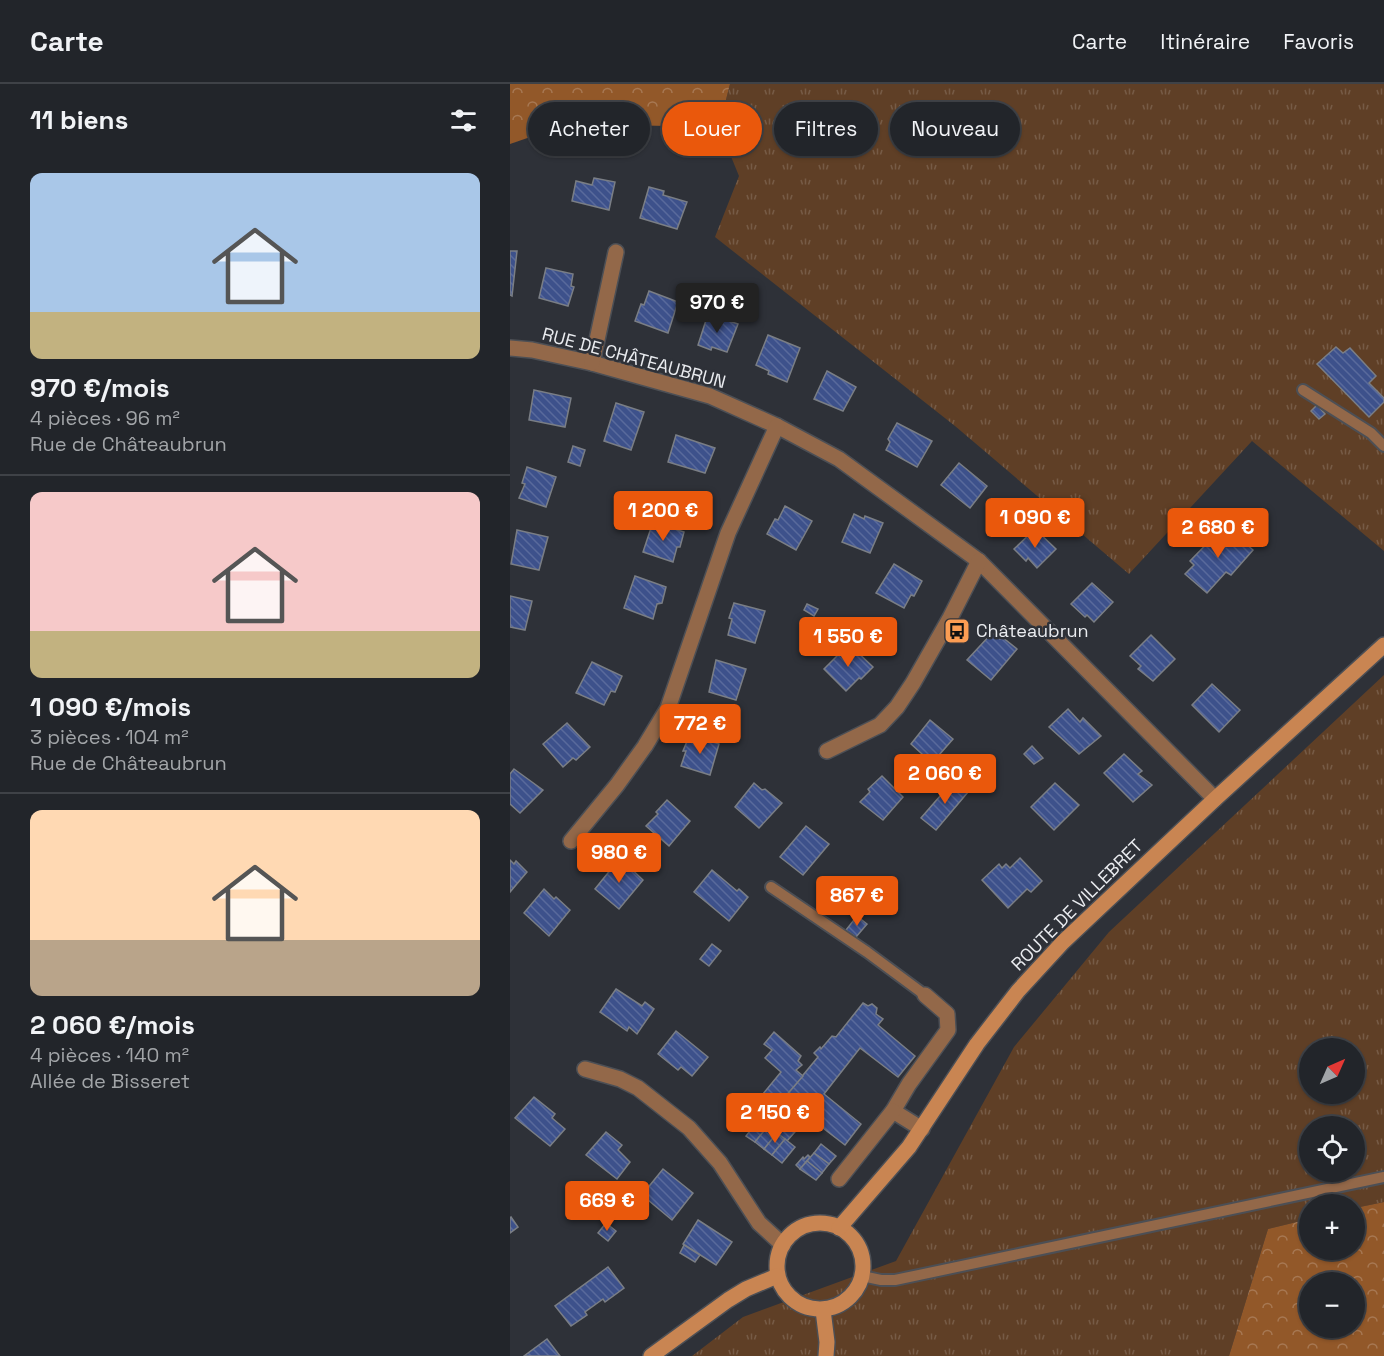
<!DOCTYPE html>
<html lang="fr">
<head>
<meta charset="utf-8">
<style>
  body { margin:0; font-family:"Space Grotesk",sans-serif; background:#2a2d32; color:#f1f3f6; height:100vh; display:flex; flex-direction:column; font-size:22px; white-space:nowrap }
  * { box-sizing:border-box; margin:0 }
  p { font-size:20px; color:#a2a5a8 }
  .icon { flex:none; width:33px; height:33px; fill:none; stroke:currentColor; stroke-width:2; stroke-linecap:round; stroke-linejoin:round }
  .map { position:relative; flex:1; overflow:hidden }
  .drawer { display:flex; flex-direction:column; background:#22252a; width:510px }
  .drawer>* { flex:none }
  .guide { position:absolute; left:18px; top:18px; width:570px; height:54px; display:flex; gap:12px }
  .needle { width:39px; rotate:45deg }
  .controls { position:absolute; left:789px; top:954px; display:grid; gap:12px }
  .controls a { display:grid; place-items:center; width:66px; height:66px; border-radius:50%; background:#22252a; box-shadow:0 2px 4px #0004,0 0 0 2px #3f4247; font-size:30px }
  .price { position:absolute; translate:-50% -51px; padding:0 14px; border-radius:6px; background:#ea580c; color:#fff; font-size:20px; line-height:39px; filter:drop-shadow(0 2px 3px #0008) }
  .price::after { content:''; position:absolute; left:50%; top:36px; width:18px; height:14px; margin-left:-9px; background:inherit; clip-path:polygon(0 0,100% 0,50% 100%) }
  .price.active { background:#222; color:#fff }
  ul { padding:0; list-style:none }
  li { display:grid; align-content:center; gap:12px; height:318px; padding:0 30px }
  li+li { border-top:2px solid #3f4247 }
  li span { display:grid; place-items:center; height:186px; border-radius:12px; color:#555 }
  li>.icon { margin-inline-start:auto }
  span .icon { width:108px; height:108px; fill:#fffc; stroke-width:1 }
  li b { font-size:26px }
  h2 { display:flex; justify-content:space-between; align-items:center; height:72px; padding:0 30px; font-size:26px }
  .chip { padding:0 21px; border-radius:27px; background:#22252a; box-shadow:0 2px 4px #0004,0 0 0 2px #3f4247; font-size:21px; line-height:54px }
  .chip.active { background:#ea580c; color:#fff }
  header { display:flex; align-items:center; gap:36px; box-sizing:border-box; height:84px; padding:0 30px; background:#22252a; border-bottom:2px solid #3f4247 }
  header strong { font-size:28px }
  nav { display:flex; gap:33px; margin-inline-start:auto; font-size:21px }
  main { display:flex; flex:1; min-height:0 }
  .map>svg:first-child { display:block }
  .grass { fill:url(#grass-tufts); fill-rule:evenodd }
  .forest { fill:url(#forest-crowns); fill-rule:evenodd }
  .building { fill:url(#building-back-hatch); stroke:#7a7e85; stroke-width:1.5 }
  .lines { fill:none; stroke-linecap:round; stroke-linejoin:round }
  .lane-casing { stroke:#4c4f55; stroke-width:14 }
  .street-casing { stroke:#4c4f55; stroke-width:18 }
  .secondary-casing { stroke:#4c4f55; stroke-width:18 }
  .lane { stroke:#936849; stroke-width:10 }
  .street { stroke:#936849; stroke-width:15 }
  .secondary { stroke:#c98552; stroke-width:15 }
  .labels { text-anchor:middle; stroke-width:5; stroke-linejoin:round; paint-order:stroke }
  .street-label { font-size:18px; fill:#eaecf0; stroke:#2e3138 }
  .poi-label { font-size:18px; fill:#eaecf0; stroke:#2e3138; text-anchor:start }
</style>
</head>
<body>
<header>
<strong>Carte</strong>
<nav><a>Carte</a><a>Itinéraire</a><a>Favoris</a></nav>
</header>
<main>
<section class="drawer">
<h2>11 biens<svg class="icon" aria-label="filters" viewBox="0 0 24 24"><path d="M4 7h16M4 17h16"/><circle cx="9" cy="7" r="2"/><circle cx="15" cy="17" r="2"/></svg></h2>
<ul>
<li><span style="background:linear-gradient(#a9c7e8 75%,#c2b280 0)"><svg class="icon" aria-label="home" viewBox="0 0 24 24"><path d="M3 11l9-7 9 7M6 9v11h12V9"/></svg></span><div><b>970 €/mois</b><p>4 pièces · 96 m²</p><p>Rue de Châteaubrun</p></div></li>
<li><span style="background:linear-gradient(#f6c9c9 75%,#c2b280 0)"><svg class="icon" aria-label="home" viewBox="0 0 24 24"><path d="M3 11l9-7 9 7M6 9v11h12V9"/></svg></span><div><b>1 090 €/mois</b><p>3 pièces · 104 m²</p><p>Rue de Châteaubrun</p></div></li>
<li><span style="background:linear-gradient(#ffd9b3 70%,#b9a48a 0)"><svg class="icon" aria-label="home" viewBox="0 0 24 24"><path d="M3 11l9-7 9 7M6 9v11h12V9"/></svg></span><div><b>2 060 €/mois</b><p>4 pièces · 140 m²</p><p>Allée de Bisseret</p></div></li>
</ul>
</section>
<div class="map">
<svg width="874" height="1272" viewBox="0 0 874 1272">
  <defs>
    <pattern id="grass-tufts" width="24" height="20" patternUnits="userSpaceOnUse" patternTransform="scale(1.5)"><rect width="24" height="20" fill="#5f3f26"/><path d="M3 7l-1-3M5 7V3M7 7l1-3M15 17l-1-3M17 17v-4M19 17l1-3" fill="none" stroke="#765b46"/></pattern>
    <pattern id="forest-crowns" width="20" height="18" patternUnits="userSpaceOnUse" patternTransform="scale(1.5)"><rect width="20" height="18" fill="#925829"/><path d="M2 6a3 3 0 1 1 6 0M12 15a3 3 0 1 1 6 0" fill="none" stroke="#a77853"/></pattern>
    <pattern id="building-back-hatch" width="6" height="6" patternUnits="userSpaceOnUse" patternTransform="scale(1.5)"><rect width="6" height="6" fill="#3d518b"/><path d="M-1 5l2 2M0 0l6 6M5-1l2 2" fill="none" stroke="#596a9c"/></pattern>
  </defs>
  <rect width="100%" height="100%" fill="#2e3138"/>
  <g class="grass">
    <path d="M220,0H874V467L742,357L619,490L445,342L205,153L229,92L209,43Z"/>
    <path d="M874,591V1118L845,1124L844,1120H800L799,1135L758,1145L719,1272H182L233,1233L386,1177L504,963L599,848ZM800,964H844V1010H800ZM800,1042H844V1088H800Z"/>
  </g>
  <g class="forest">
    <path d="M0,0H220L209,43L58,40L0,60Z"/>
    <path d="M874,1118V1272H719L758,1145L799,1135L800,1166H844L845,1124ZM800,1198H844V1244H800Z"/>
  </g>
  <g class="building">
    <path d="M84,94L105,98L99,126L62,117L66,97L82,101Z"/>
    <path d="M139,103L154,107L153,111L177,118L167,145L130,134Z"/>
    <path d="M0,167H7L2,212L0,211Z"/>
    <path d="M36,184L63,190L61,202L64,203L58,222L29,214Z"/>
    <path d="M139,207L168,218L158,249L125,237L131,220L134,221Z"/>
    <path d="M198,230L228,240L217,268L202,263L201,266L188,261Z"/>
    <path d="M258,251L290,264L277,298L258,290L259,287L246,281Z"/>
    <path d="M826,263L833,269L840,264L866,292L859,299L874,314V318L859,333L807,280Z"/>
    <path d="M317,287L346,303L333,327L304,315Z"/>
    <path d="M24,306L61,314L55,343L19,336Z"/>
    <path d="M106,319L134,328L121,366L94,357Z"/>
    <path d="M807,321L815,330L809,335L801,327Z"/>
    <path d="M387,339L422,357L407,383L376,366L380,358L378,355Z"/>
    <path d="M166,351L205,364L195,389L158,378Z"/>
    <path d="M63,362L75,366L70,382L58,378Z"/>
    <path d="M449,379L477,402L460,424L431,401Z"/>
    <path d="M17,383L46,393L36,423L9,414L15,400L12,399Z"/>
    <path d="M188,420L200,423L195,436L183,432Z"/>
    <path d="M275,422L302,437L286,466L257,450L265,435L268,436Z"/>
    <path d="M344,430L354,435L355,432L373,439L360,469L332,458Z"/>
    <path d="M143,438L174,448L170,463H167L163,478L133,468Z"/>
    <path d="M715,441L743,466L721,491L716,488L697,509L675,490L684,481L680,477Z"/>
    <path d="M525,445L546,465L527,484L518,474L516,477L504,465Z"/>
    <path d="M7,446L38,453L29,486L1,480Z"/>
    <path d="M384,480L412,497L404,512L401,511L394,524L366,509Z"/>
    <path d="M125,492L156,503L152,519L147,520L143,535L114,524Z"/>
    <path d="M582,499L603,518L584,538L577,531L575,533L561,520Z"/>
    <path d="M0,512L22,517L15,546L0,543Z"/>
    <path d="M224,519L255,527L245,559L218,551L222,535L219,534Z"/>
    <path d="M297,520L308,525L304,532L294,526Z"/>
    <path d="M343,537L354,544L352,550L340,543Z"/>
    <path d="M482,549L490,555L492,553L507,565L481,596L457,576Z"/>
    <path d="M641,551L665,575L643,597L628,585L631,582L620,572Z"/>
    <path d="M339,560L363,583L351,595L349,594L336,607L314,585Z"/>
    <path d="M206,576L236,585L226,616L199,608Z"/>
    <path d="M82,578L112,592L105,608L101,607L94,621L66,609Z"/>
    <path d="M702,600L730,626L709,648L682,621Z"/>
    <path d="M558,625L570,638L573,634L591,652L569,670L539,643Z"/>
    <path d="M420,636L443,655L422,679L401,660Z"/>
    <path d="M57,639L80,663L66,676L63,674L53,683L33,660Z"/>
    <path d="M180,650L209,660L200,691L171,682L176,667H173Z"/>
    <path d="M522,662L533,674L524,680L514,670Z"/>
    <path d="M614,670L632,687L628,690L642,701L623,718L594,689Z"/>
    <path d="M4,685L33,706L10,729L0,720V690Z"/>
    <path d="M372,692L393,713L373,736L350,718L360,708L358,705Z"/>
    <path d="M444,696L458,708L426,746L411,734Z"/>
    <path d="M244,699L252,706L255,705L272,719L249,744L225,723Z"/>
    <path d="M545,699L569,721L544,746L521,723Z"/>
    <path d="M157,716L180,737L159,762L136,742L148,730L146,728Z"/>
    <path d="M296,742L319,760L293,791L270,773Z"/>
    <path d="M110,774L133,796L109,825L85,805Z"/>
    <path d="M510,774L532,797L521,808L517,805L498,824L472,796L489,780L492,784L496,780L500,784Z"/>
    <path d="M0,776L4,780L6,777L17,788L0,808Z"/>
    <path d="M202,786L227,807L229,805L238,813L219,837L184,808Z"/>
    <path d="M34,805L44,815L46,813L60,826L39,852L14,829Z"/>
    <path d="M347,832L357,840L346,853L336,846Z"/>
    <path d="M202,860L211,867L199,882L190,875Z"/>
    <path d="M106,905L132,922L135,918L144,925L127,950L119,943L117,947L90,928Z"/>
    <path d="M353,919L358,922L362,920L367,924L366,930L373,935L368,941L405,972L388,993L350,964L314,1010L351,1040L335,1061L274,1014L308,973L304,969L310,963L311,965L322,952L326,953Z"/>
    <path d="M166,947L198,973L182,992L171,983L168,986L148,970Z"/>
    <path d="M264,948L291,972L288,977L292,981L286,986L293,992L253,1038L249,1035L239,1048L229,1039L271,988L255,974L262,966L254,960Z"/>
    <path d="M24,1013L45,1030L42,1034L55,1045L40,1062L5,1034Z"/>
    <path d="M274,1014L298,1033L277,1057L253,1038Z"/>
    <path d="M249,1035L258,1042L245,1058L236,1052Z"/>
    <path d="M258,1042L267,1049L254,1065L245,1058Z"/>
    <path d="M96,1048L112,1061L108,1066L120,1078L107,1095L76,1071Z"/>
    <path d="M267,1049L275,1055L262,1071L254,1065Z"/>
    <path d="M275,1055L285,1063L272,1079L262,1071Z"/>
    <path d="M311,1060L326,1072L319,1080L304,1069Z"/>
    <path d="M304,1069L319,1080L312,1089L297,1077Z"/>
    <path d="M298,1071L300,1073L290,1085L286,1081L293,1073L294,1075Z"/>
    <path d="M297,1077L312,1089L306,1096L290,1085Z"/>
    <path d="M153,1085L183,1109L162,1136L132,1111Z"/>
    <path d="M1,1133L8,1143L0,1149V1134Z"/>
    <path d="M188,1136L222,1158L206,1181L173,1160Z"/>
    <path d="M96,1139L106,1147L98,1157L88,1149Z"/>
    <path d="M174,1161L190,1171L185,1178L170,1169Z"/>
    <path d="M98,1183L114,1204L95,1218L93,1215L75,1228L77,1231L61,1242L45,1222Z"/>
    <path d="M37,1255L50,1272H14Z"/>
  </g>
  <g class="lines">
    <g class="lane-casing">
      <g id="lane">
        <path d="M793,306L861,349L874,362"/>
        <path d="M261,803L357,868L415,911"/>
        <path d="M352,1192L371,1196H385L874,1093"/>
      </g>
    </g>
    <g class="street-casing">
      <g id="street">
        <path d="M0,264L22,266L82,279L200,312L267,342L329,375L469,477L705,715"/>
        <path d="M82,279L106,168"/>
        <path d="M317,667L370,641L387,623L403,599L440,534L469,477"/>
        <path d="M61,757L107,701L135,662L158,624L218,449L267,342"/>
        <path d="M75,985L110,995L128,1004L179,1044L210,1079L249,1139L273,1161"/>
        <path d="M412,1045L383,1027L399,1000L438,946L437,930L415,911"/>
        <path d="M329,1095L383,1027"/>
      </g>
    </g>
    <g class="secondary-casing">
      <g id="secondary">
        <circle cx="310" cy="1182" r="43"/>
        <path d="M329,1144L399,1063L467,960L508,907L553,858L705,715L874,561"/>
        <path d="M313,1226L317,1258L316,1272"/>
        <path d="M141,1272L218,1216L236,1205L267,1192"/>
      </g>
    </g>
    <use href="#lane" class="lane"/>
    <use href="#street" class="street"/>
    <use href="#secondary" class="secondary"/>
  </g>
  <defs>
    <g id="bus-square" transform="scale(1.35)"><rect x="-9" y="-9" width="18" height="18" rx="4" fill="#fc9d53" stroke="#2e3138"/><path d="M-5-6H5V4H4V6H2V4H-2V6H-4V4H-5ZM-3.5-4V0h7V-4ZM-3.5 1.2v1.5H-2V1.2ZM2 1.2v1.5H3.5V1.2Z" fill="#111"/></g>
  </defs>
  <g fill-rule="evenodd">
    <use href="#bus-square" x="447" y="547"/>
  </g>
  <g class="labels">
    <g class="street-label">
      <text transform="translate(124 274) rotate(15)" y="6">RUE DE CHÂTEAUBRUN</text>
      <text transform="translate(567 821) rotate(-45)" y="6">ROUTE DE VILLEBRET</text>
    </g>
    <g class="poi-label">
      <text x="466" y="553">Châteaubrun</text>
    </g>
  </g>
</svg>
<div class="controls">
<a><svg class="needle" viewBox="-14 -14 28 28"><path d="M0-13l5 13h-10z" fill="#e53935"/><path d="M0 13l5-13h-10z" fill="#a2a5a8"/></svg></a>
<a><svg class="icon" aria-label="locate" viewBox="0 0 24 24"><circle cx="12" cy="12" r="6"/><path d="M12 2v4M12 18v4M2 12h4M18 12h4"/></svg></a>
<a>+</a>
<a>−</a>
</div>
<b class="price active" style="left:207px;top:250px">970 €</b>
<b class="price" style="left:153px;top:458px">1 200 €</b>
<b class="price" style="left:525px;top:465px">1 090 €</b>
<b class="price" style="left:708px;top:475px">2 680 €</b>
<b class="price" style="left:338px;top:584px">1 550 €</b>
<b class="price" style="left:190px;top:671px">772 €</b>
<b class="price" style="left:435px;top:721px">2 060 €</b>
<b class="price" style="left:109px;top:800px">980 €</b>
<b class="price" style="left:347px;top:843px">867 €</b>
<b class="price" style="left:265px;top:1060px">2 150 €</b>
<b class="price" style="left:97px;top:1148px">669 €</b>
<div class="guide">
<a class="chip">Acheter</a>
<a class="chip active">Louer</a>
<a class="chip">Filtres</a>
<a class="chip">Nouveau</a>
</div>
</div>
</main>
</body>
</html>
